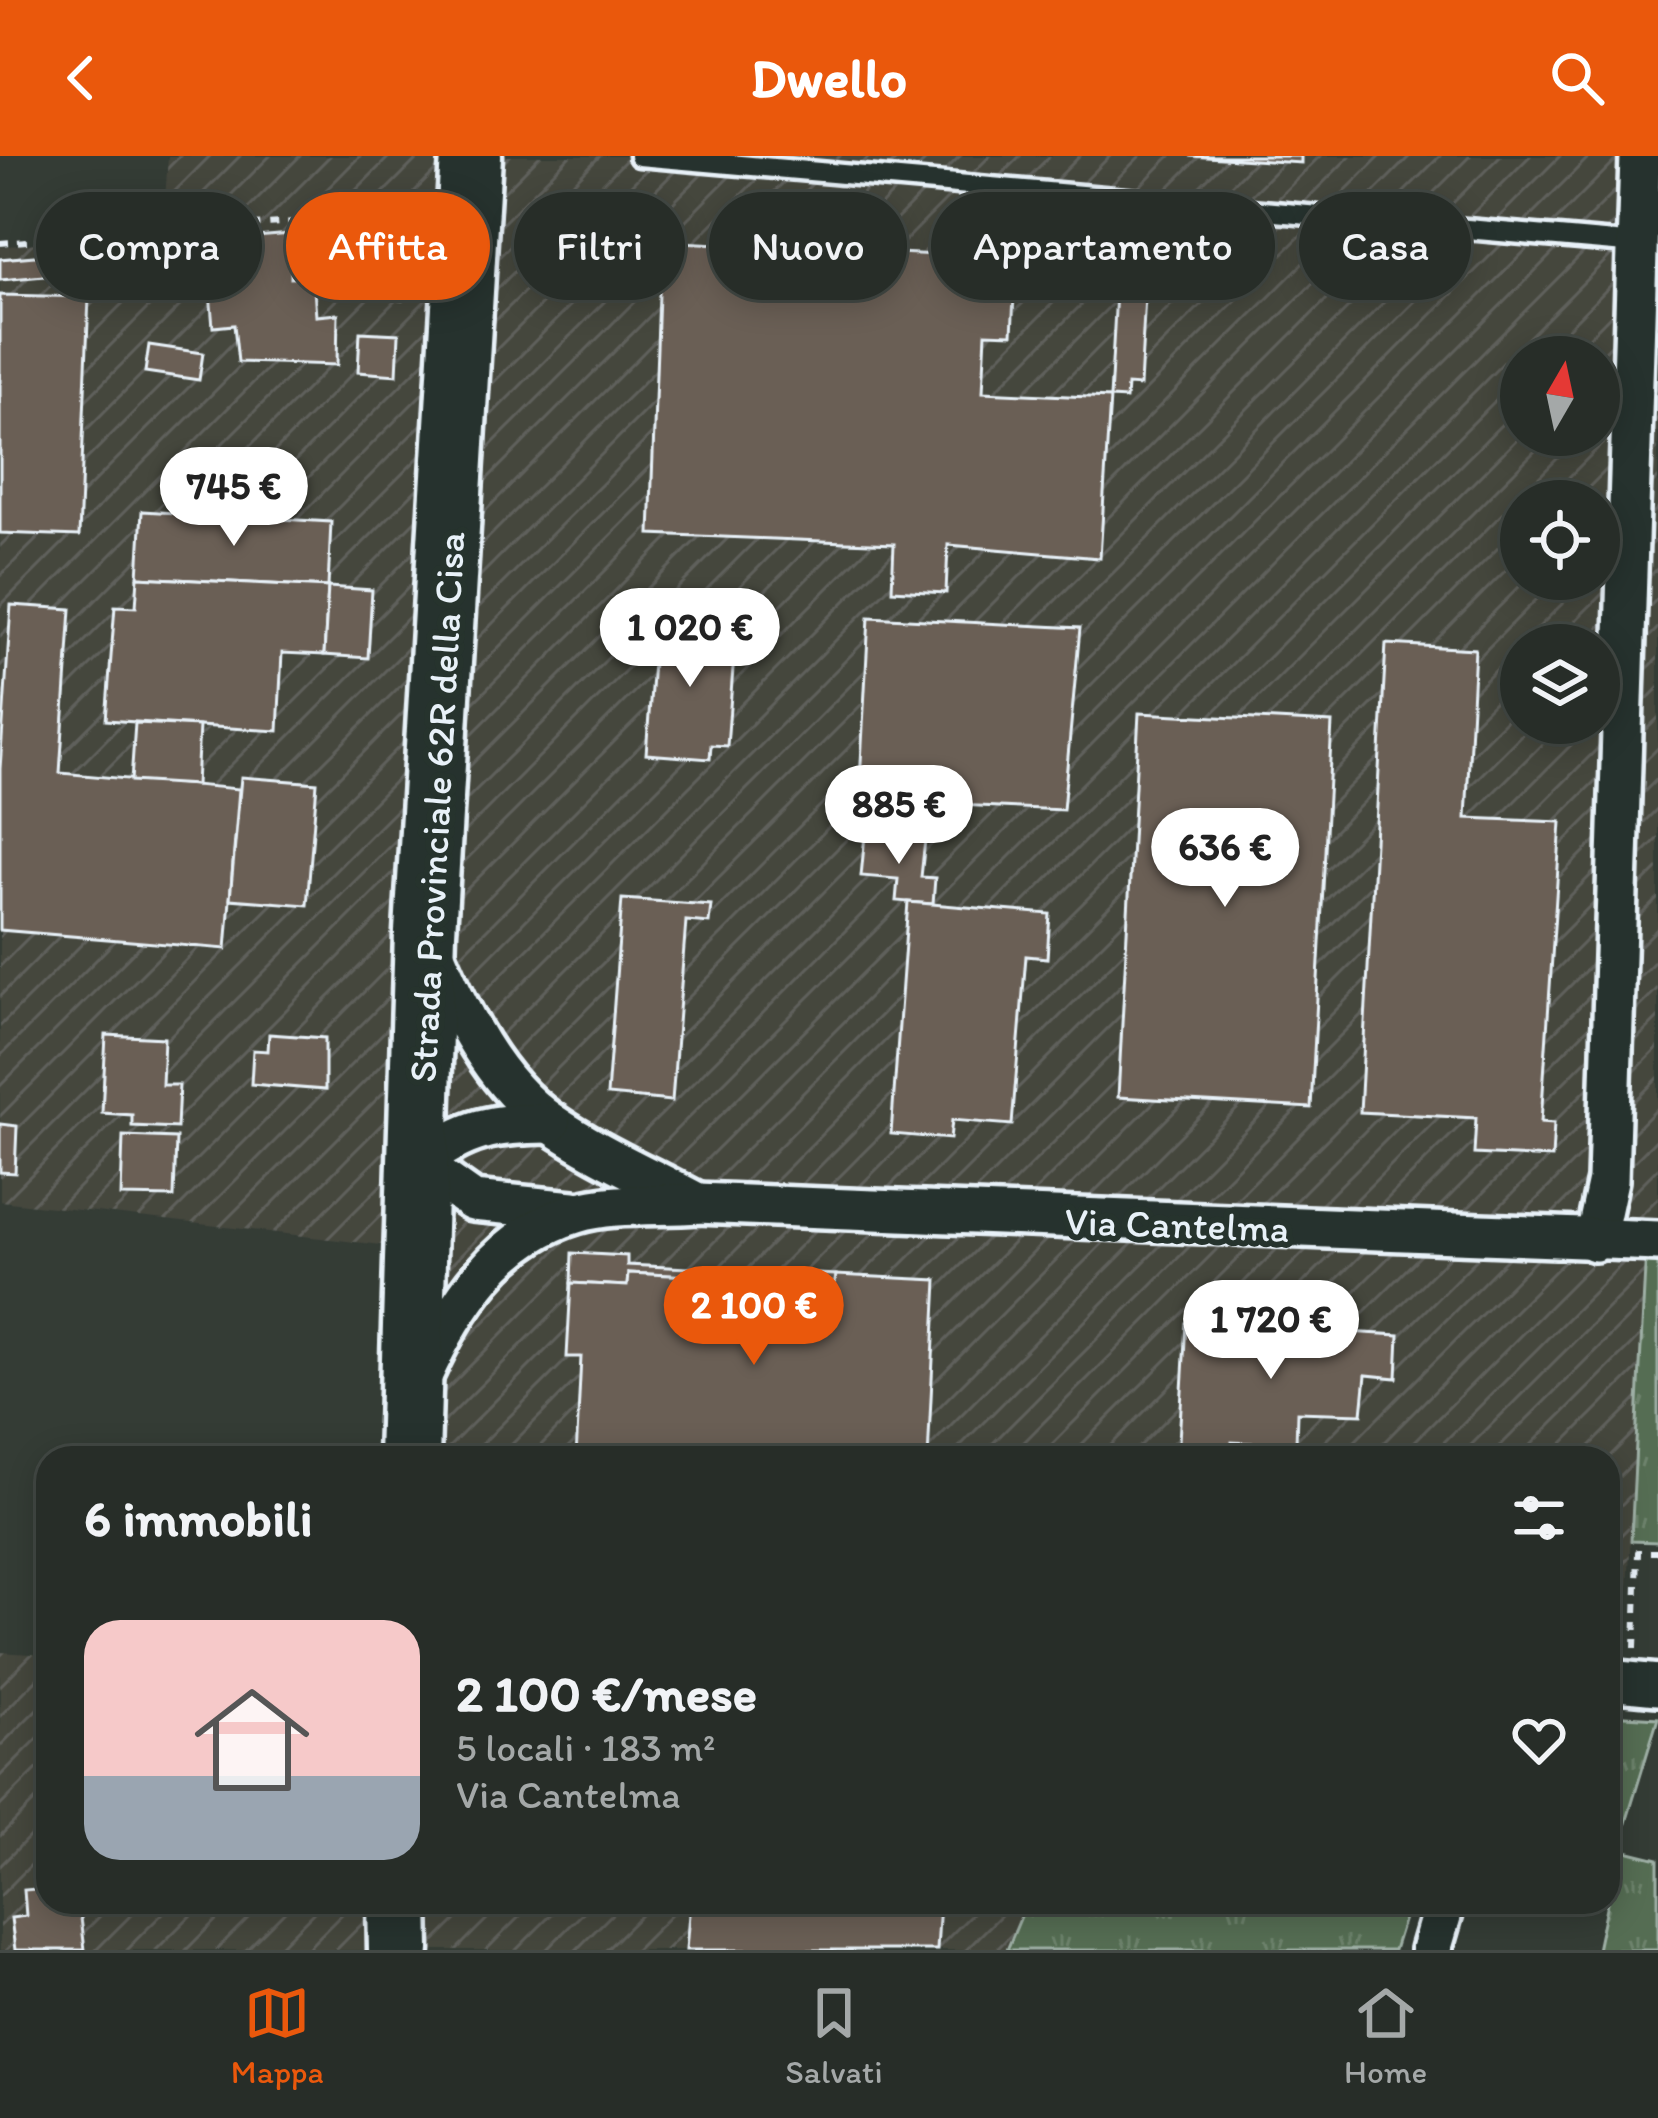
<!DOCTYPE html>
<html lang="it">
<head>
<meta charset="utf-8">
<style>
  body { margin:0; font-family:Itim,sans-serif; background:#2f3530; color:#f1f3f6; height:100vh; display:flex; flex-direction:column; font-size:45px; white-space:nowrap }
  * { box-sizing:border-box; margin:0 }
  p { font-size:39px; color:#a4a8a8 }
  .icon { flex:none; width:66px; height:66px; fill:none; stroke:currentColor; stroke-width:2; stroke-linecap:round; stroke-linejoin:round }
  .map { position:relative; flex:1; overflow:hidden }
  .sheet { position:absolute; left:36px; top:1290px; width:1584px; height:468px; display:flex; flex-direction:column; background:#272d28; border-radius:36px; box-shadow:0 6px 30px #0003,0 0 0 3px #434945 }
  .sheet>* { flex:none }
  .top-card { position:absolute; left:36px; top:36px; width:1587px; height:108px; display:flex; gap:24px }
  .needle { width:78px; rotate:9deg }
  .fabs { position:absolute; left:1500px; top:180px; display:grid; gap:24px }
  .fabs a { display:grid; place-items:center; width:120px; height:120px; border-radius:50%; background:#272d28; box-shadow:0 6px 30px #0003,0 0 0 3px #434945; font-size:60px }
  .price { position:absolute; translate:-50% -102px; padding:0 27px; border-radius:42px; background:#fff; color:#222; font-size:39px; line-height:78px; filter:drop-shadow(0 3px 6px #0008) }
  .price::after { content:''; position:absolute; left:50%; top:72px; width:36px; height:27px; margin-left:-18px; background:inherit; clip-path:polygon(0 0,100% 0,50% 100%) }
  .price.selected { background:#ea580c; color:#fff }
  ul { padding:0; list-style:none }
  li { display:flex; align-items:center; gap:36px; height:300px; padding:0 48px }
  li span { display:grid; place-items:center; flex:none; width:336px; height:240px; border-radius:36px; color:#555 }
  li>.icon { margin-inline-start:auto }
  span .icon { width:144px; height:144px; fill:#fffc; stroke-width:1 }
  li b { font-size:51px }
  h2 { display:flex; justify-content:space-between; align-items:center; height:144px; padding:0 48px; font-size:51px }
  .tag { padding:0 42px; border-radius:54px; background:#272d28; box-shadow:0 6px 30px #0003,0 0 0 3px #434945; font-size:42px; line-height:108px }
  .tag.selected { background:#ea580c; color:#fff }
  header { display:flex; justify-content:space-between; align-items:center; height:156px; padding:0 48px; background:#ea580c; color:#fff; font-size:54px; font-weight:800 }
  .menu { display:flex; justify-content:space-around; align-items:center; height:168px; border-top:3px solid #434945; background:#272d28; font-size:33px; color:#a4a8a8 }
  .menu a { display:grid; justify-items:center; gap:6px }
  .menu .selected { color:#ea580c }
  .map>svg:first-child { display:block }
  .industrial { fill:url(#industrial-furrows); fill-rule:evenodd }
  .grass { fill:url(#grass-tufts); stroke:#9eafa5; stroke-width:3 }
  .building { fill:#6a5f54; stroke:#e8f1f8; stroke-width:3 }
  .lines { fill:none; stroke-linecap:round; stroke-linejoin:round }
  .lane-casing { stroke:#e8f1f8; stroke-width:27 }
  .street-casing { stroke:#e8f1f8; stroke-width:48 }
  .primary-casing { stroke:#e8f1f8; stroke-width:69 }
  .path { stroke:#e8f1f8; stroke-width:6; stroke-dasharray:9 9; stroke-linecap:butt }
  .lane { stroke:#26332d; stroke-width:18 }
  .street { stroke:#26332d; stroke-width:39 }
  .primary { stroke:#26332d; stroke-width:60 }
  .labels { text-anchor:middle; stroke-width:12; stroke-linejoin:round; paint-order:stroke }
  .street-label { font-size:39px; fill:#e8f1f8; stroke:#26332d }
</style>
</head>
<body>
<header><svg class="icon" aria-label="back" viewBox="0 0 24 24"><path d="M15 5l-7 7 7 7"/></svg>Dwello<svg class="icon" aria-label="search" viewBox="0 0 24 24"><circle cx="10" cy="10" r="6"/><path d="M15 15l6 6"/></svg></header>
<div class="map">
<svg width="1658" height="1794" viewBox="0 0 1658 1794">
  <defs>
    <pattern id="industrial-furrows" width="10" height="10" patternUnits="userSpaceOnUse" patternTransform="scale(3)"><rect width="10" height="10" fill="#44463e"/><path d="M-1 1l2-2M0 10L10 0M9 11l2-2" fill="none" stroke="#5f615b"/></pattern>
    <pattern id="grass-tufts" width="24" height="20" patternUnits="userSpaceOnUse" patternTransform="scale(3)"><rect width="24" height="20" fill="#556d52"/><path d="M3 7l-1-3M5 7V3M7 7l1-3M15 17l-1-3M17 17v-4M19 17l1-3" fill="none" stroke="#6d826c"/></pattern>
  </defs>
  <rect width="100%" height="100%" fill="#343c35"/>
  <filter id="ink" filterUnits="userSpaceOnUse"><feTurbulence type="fractalNoise" baseFrequency=".00833" numOctaves="2"/><feDisplacementMap in="SourceGraphic" scale="24" xChannelSelector="R" yChannelSelector="G"/><feConvolveMatrix kernelMatrix="1 2 1 2 8 2 1 2 1" color-interpolation-filters="sRGB"/></filter>
  <g filter="url(#ink)">
    <g class="industrial">
      <path d="M168,0H1618L1615,78L1658,81V1093L1646,1094L1625,1490H1608V1302H403L415,1093L0,1045V91L163,73ZM1521,201H1599V279H1521ZM1521,345H1599V423H1521ZM1521,489H1599V567H1521Z"/>
      <path d="M0,1496L48,1499V1746H1027L1007,1794H0Z"/>
    </g>
    <g class="grass">
      <path d="M1646,1093H1658V1386L1631,1385Z"/>
      <path d="M1608,1559L1658,1562L1618,1693L1658,1703V1794H1597L1618,1694L1608,1692Z"/>
      <path d="M1027,1746H1409L1394,1794H1007Z"/>
    </g>
    <g class="building">
      <path d="M1190,0H1301V7Z"/>
      <path d="M292,78L291,122L313,121L316,160L338,158L337,209L238,206L234,169L213,171L210,136L189,137L186,107L0,124V103Z"/>
      <path d="M661,85L1016,103L1012,178L986,177L983,236L1110,242L1100,402L948,389L946,437L892,434L894,388L650,378Z"/>
      <path d="M373,89L407,92L402,144L347,138L350,106L371,108Z"/>
      <path d="M1118,101L1147,102L1140,230L1127,229L1126,243L1110,242Z"/>
      <path d="M0,139L89,141L79,380L0,377Z"/>
      <path d="M360,176L399,178L397,219L358,216Z"/>
      <path d="M149,189L203,197L199,224L145,216Z"/>
      <path d="M142,355L331,366L328,431L138,421Z"/>
      <path d="M138,421L328,431L324,499L282,497L278,575L106,564L115,450L136,451Z"/>
      <path d="M328,431L372,434L368,502L324,499Z"/>
      <path d="M11,449L71,453L60,617L239,633L226,793L0,774V613Z"/>
      <path d="M869,461L1080,472L1063,654L916,647L915,665L858,662Z"/>
      <path d="M656,467L736,474L727,590L711,589L710,603L646,598Z"/>
      <path d="M1386,488L1475,493L1466,662L1561,666L1541,966L1554,967L1552,1002L1474,998L1476,962L1360,956Z"/>
      <path d="M1139,557L1332,567L1311,952L1118,941Z"/>
      <path d="M135,567L199,570L196,629L131,625Z"/>
      <path d="M241,621L317,627L307,749L230,743Z"/>
      <path d="M865,679L925,684L921,721L935,722L933,748L896,745L898,723L861,720Z"/>
      <path d="M622,743L711,749L709,767L686,765L672,945L607,939Z"/>
      <path d="M908,746L1050,758L1047,802L1026,800L1012,969L952,964L950,983L891,978Z"/>
      <path d="M269,878L325,882V934L251,928L253,894L268,895Z"/>
      <path d="M106,879L164,882L162,929H179L177,972L132,970V959L102,957Z"/>
      <path d="M0,968L17,970L15,1017L0,1016Z"/>
      <path d="M123,980L176,982L174,1041L121,1040Z"/>
      <path d="M572,1097L627,1100V1109L836,1119L835,1127L628,1117L627,1130L571,1127Z"/>
      <path d="M628,1117L835,1127L836,1119L937,1124L928,1302H576L581,1201H567L571,1127L627,1130Z"/>
      <path d="M1186,1167L1399,1179L1397,1222L1366,1219L1362,1258L1297,1256L1296,1289L1232,1286L1231,1302H1178Z"/>
      <path d="M48,1732V1746H79L85,1794H15L11,1762L26,1760L24,1734Z"/>
      <path d="M690,1746H940L937,1794H686Z"/>
    </g>
    <g class="lines">
      <g class="lane-casing">
        <path id="lane" d="M639,0L1637,88"/>
      </g>
      <g class="street-casing">
        <g id="street">
          <path d="M433,794C459,857 494,928 551,967C596,998 649,1021 697,1047"/>
          <path d="M550,967C491,968 468,971 419,1007L473,1045L573,1055"/>
          <path d="M1595,1085L1608,1024L1640,0"/>
          <path d="M422,1220C454,1150 498,1080 576,1057C612,1046 659,1050 697,1047L1658,1085"/>
          <path d="M1608,1524L1658,1529"/>
          <path d="M1431,1794L1445,1746"/>
        </g>
      </g>
      <g class="primary-casing">
        <g id="primary">
          <path d="M409,1302L425,776L471,0"/>
          <path d="M398,1746L399,1794"/>
        </g>
      </g>
      <g class="path">
        <path d="M0,87L421,57"/>
        <path d="M1635,1492L1638,1396H1658"/>
      </g>
      <use href="#lane" class="lane"/>
      <use href="#street" class="street"/>
      <use href="#primary" class="primary"/>
    </g>
  </g>
  <g class="labels">
    <g class="street-label">
      <text transform="translate(436 651) rotate(-87)" y="14">Strada Provinciale 62R della Cisa</text>
      <text transform="translate(1177 1068) rotate(2)" y="14">Via Cantelma</text>
    </g>
  </g>
</svg>
<div class="fabs">
<a><svg class="needle" viewBox="-14 -14 28 28"><path d="M0-13l5 13h-10z" fill="#e53935"/><path d="M0 13l5-13h-10z" fill="#a4a8a8"/></svg></a>
<a><svg class="icon" aria-label="locate" viewBox="0 0 24 24"><circle cx="12" cy="12" r="6"/><path d="M12 2v4M12 18v4M2 12h4M18 12h4"/></svg></a>
<a><svg class="icon" aria-label="layers" viewBox="0 0 24 24"><path d="M12 4l9 5-9 5-9-5zM3 14l9 5 9-5"/></svg></a>
</div>
<b class="price" style="left:234px;top:393px">745 €</b>
<b class="price" style="left:690px;top:534px">1 020 €</b>
<b class="price" style="left:899px;top:711px">885 €</b>
<b class="price" style="left:1225px;top:754px">636 €</b>
<b class="price selected" style="left:754px;top:1212px">2 100 €</b>
<b class="price" style="left:1271px;top:1226px">1 720 €</b>
<div class="top-card">
<a class="tag">Compra</a>
<a class="tag selected">Affitta</a>
<a class="tag">Filtri</a>
<a class="tag">Nuovo</a>
<a class="tag">Appartamento</a>
<a class="tag">Casa</a>
</div>
<section class="sheet">
<h2>6 immobili<svg class="icon" aria-label="filters" viewBox="0 0 24 24"><path d="M4 7h16M4 17h16"/><circle cx="9" cy="7" r="2"/><circle cx="15" cy="17" r="2"/></svg></h2>
<ul>
<li><span style="background:linear-gradient(#f6c9c9 65%,#9aa5b1 0)"><svg class="icon" aria-label="home" viewBox="0 0 24 24"><path d="M3 11l9-7 9 7M6 9v11h12V9"/></svg></span><div><b>2 100 €/mese</b><p>5 locali · 183 m²</p><p>Via Cantelma</p></div><svg class="icon" aria-label="heart" viewBox="0 0 24 24"><path d="M12 20l-8-8c-3-5 5-10 8-4 3-6 11-1 8 4z"/></svg></li>
</ul>
</section>
</div>
<nav class="menu">
<a class="selected"><svg class="icon" aria-label="map" viewBox="0 0 24 24"><path d="M3 6l6-2 6 2 6-2v14l-6 2-6-2-6 2zM9 4v14M15 6v14"/></svg>Mappa</a>
<a><svg class="icon" aria-label="saved" viewBox="0 0 24 24"><path d="M7 4h10v16l-5-4-5 4z"/></svg>Salvati</a>
<a><svg class="icon" aria-label="home" viewBox="0 0 24 24"><path d="M3 11l9-7 9 7M6 9v11h12V9"/></svg>Home</a>
</nav>
</body>
</html>
